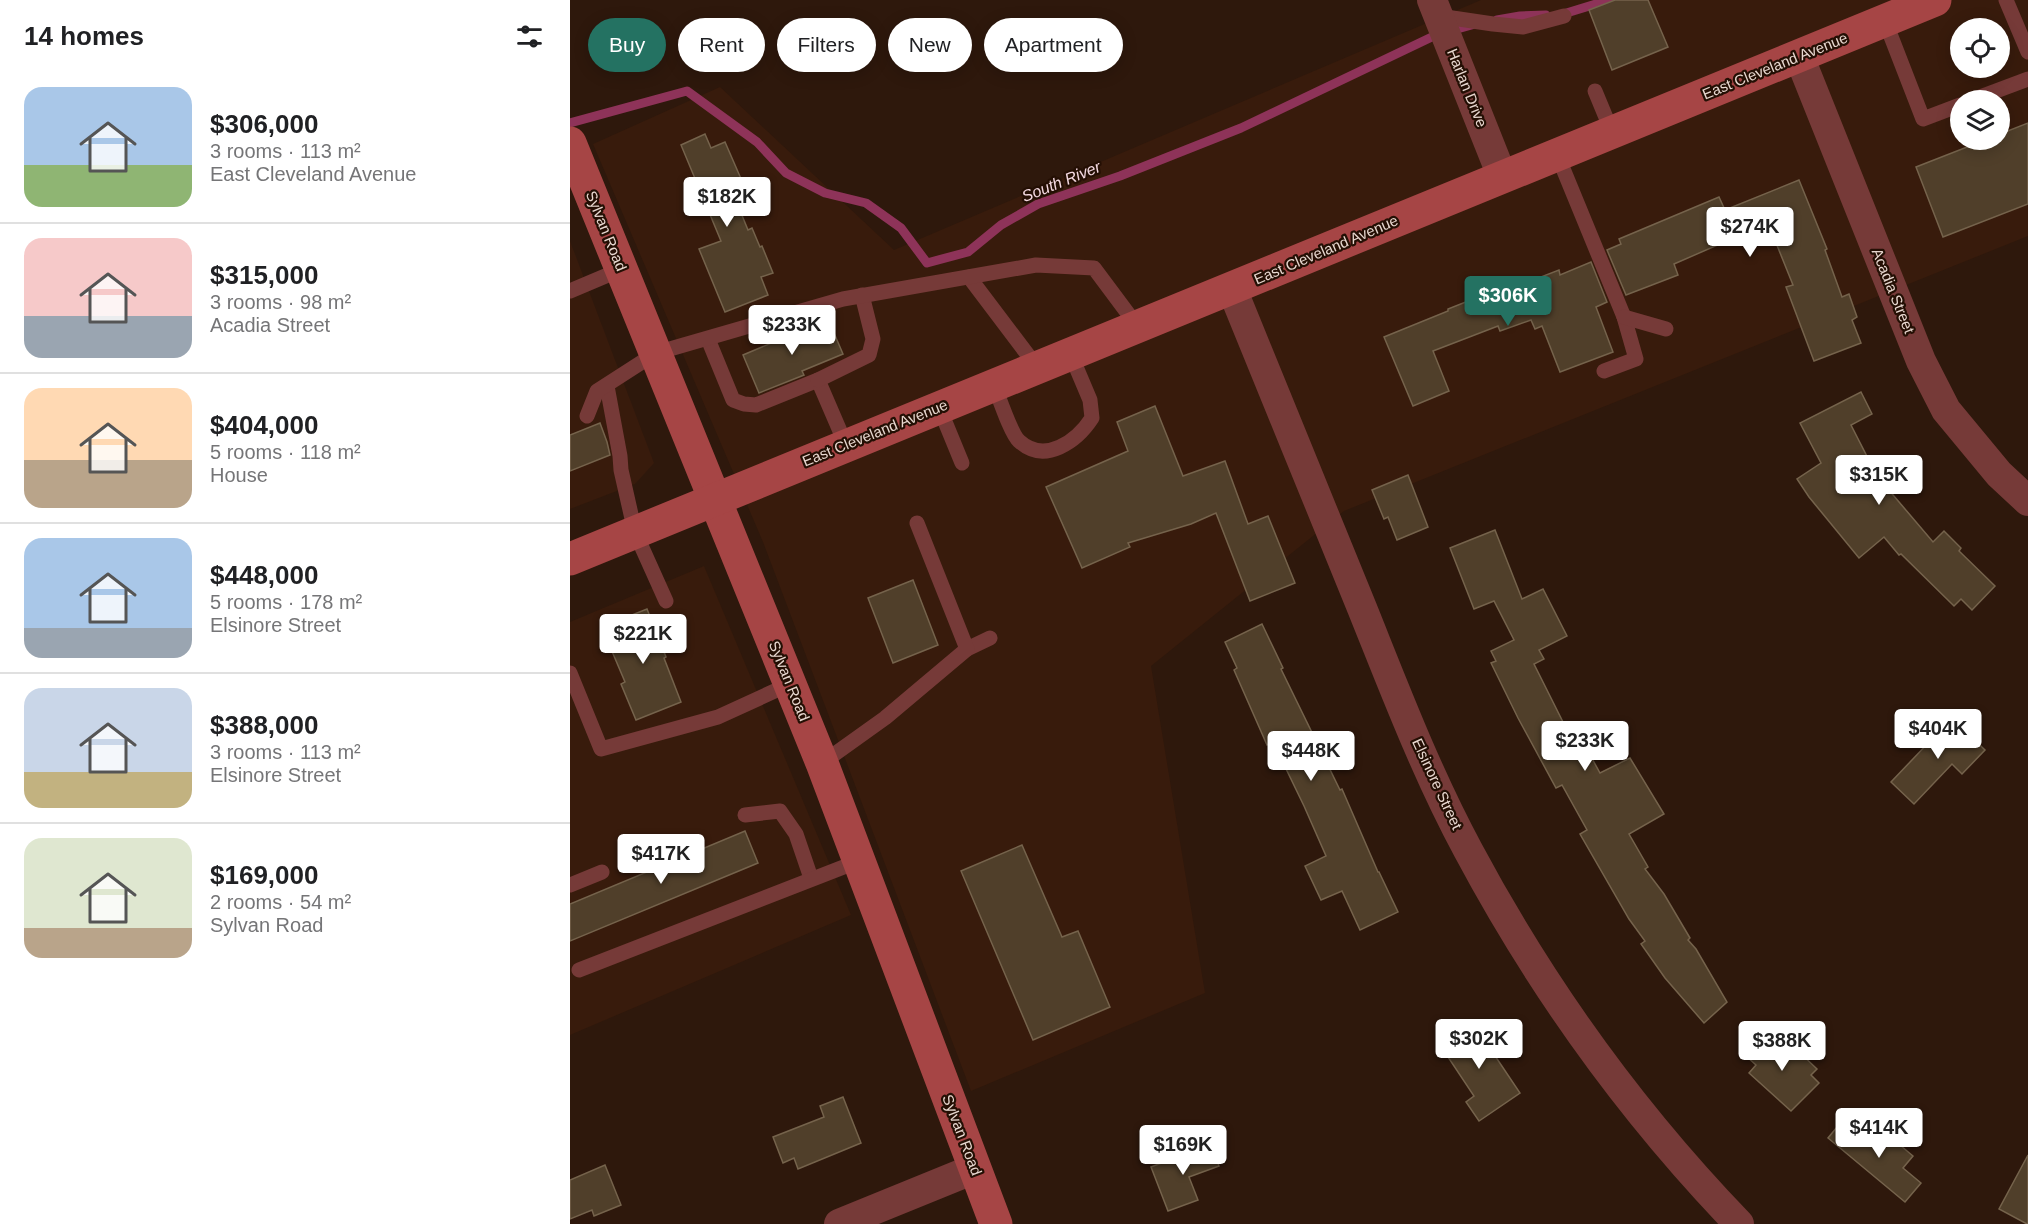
<!DOCTYPE html>
<html lang="en">
<head>
<meta charset="utf-8">
<style>
  body { margin:0; font-family:Arial,sans-serif; background:#f6f6f6; color:#202124; height:100vh; display:flex; flex-direction:column; font-size:22px; white-space:nowrap }
  * { box-sizing:border-box; margin:0 }
  p { font-size:20px; color:#757577 }
  .icon { flex:none; width:33px; height:33px; fill:none; stroke:currentColor; stroke-width:2; stroke-linecap:round; stroke-linejoin:round }
  .map { position:relative; flex:1; overflow:hidden }
  .drawer { display:flex; flex-direction:column; background:#fff; width:570px }
  .drawer>* { flex:none }
  .guide { position:absolute; left:18px; top:18px; width:570px; height:54px; display:flex; gap:12px }
  .fabs { position:absolute; left:1380px; top:18px; display:grid; gap:12px }
  .fabs a { display:grid; place-items:center; width:60px; height:60px; border-radius:50%; background:#fff; box-shadow:0 3px 15px #0003; font-size:30px }
  .price { position:absolute; translate:-50% -51px; padding:0 14px; border-radius:6px; background:#fff; color:#222; font-size:20px; line-height:39px; filter:drop-shadow(0 2px 3px #0008) }
  .price::after { content:''; position:absolute; left:50%; top:36px; width:18px; height:14px; margin-left:-9px; background:inherit; clip-path:polygon(0 0,100% 0,50% 100%) }
  .price.active { background:#247262; color:#fff }
  ul { padding:0; list-style:none }
  li { display:flex; align-items:center; gap:18px; height:150px; padding:0 24px }
  li+li { border-top:2px solid #e0e0e0 }
  li span { display:grid; place-items:center; flex:none; width:168px; height:120px; border-radius:18px; color:#555 }
  li>.icon { margin-inline-start:auto }
  span .icon { width:72px; height:72px; fill:#fffc; stroke-width:1 }
  li b { font-size:26px }
  h2 { display:flex; justify-content:space-between; align-items:center; height:72px; padding:0 24px; font-size:26px }
  .pill { padding:0 21px; border-radius:27px; background:#fff; box-shadow:0 3px 15px #0003; font-size:21px; line-height:54px }
  .pill.active { background:#247262; color:#fff }
  main { display:flex; flex:1; min-height:0 }
  .map>svg:first-child { display:block }
  .built { fill:#381b0c; fill-rule:evenodd }
  .lines { fill:none; stroke-linecap:round; stroke-linejoin:round }
  .stream { stroke:#8e3359; stroke-width:9 }
  .building { fill:#503f2a; stroke:#75634c; stroke-width:1.5 }
  .service { stroke:#763a38; stroke-width:15 }
  .minor { stroke:#763a38; stroke-width:30 }
  .secondary { stroke:#a64545; stroke-width:33 }
  .labels { text-anchor:middle; stroke-width:4.5; stroke-linejoin:round; paint-order:stroke }
  .street-label { font-size:15px; fill:#e8d8d0; stroke:#240f04 }
  .water-label { font-size:16px; font-style:italic; fill:#f3d8e0; stroke:#240f04 }
</style>
</head>
<body>
<main>
<section class="drawer">
<h2>14 homes<svg class="icon" aria-label="filters" viewBox="0 0 24 24"><path d="M4 7h16M4 17h16"/><circle cx="9" cy="7" r="2"/><circle cx="15" cy="17" r="2"/></svg></h2>
<ul>
<li><span style="background:linear-gradient(#a9c7e8 65%,#8fb573 0)"><svg class="icon" aria-label="home" viewBox="0 0 24 24"><path d="M3 11l9-7 9 7M6 9v11h12V9"/></svg></span><div><b>$306,000</b><p>3 rooms · 113 m²</p><p>East Cleveland Avenue</p></div></li>
<li><span style="background:linear-gradient(#f6c9c9 65%,#9aa5b1 0)"><svg class="icon" aria-label="home" viewBox="0 0 24 24"><path d="M3 11l9-7 9 7M6 9v11h12V9"/></svg></span><div><b>$315,000</b><p>3 rooms · 98 m²</p><p>Acadia Street</p></div></li>
<li><span style="background:linear-gradient(#ffd9b3 60%,#b9a48a 0)"><svg class="icon" aria-label="home" viewBox="0 0 24 24"><path d="M3 11l9-7 9 7M6 9v11h12V9"/></svg></span><div><b>$404,000</b><p>5 rooms · 118 m²</p><p>House</p></div></li>
<li><span style="background:linear-gradient(#a9c7e8 75%,#9aa5b1 0)"><svg class="icon" aria-label="home" viewBox="0 0 24 24"><path d="M3 11l9-7 9 7M6 9v11h12V9"/></svg></span><div><b>$448,000</b><p>5 rooms · 178 m²</p><p>Elsinore Street</p></div></li>
<li><span style="background:linear-gradient(#c9d6e8 70%,#c2b280 0)"><svg class="icon" aria-label="home" viewBox="0 0 24 24"><path d="M3 11l9-7 9 7M6 9v11h12V9"/></svg></span><div><b>$388,000</b><p>3 rooms · 113 m²</p><p>Elsinore Street</p></div></li>
<li><span style="background:linear-gradient(#dfe7d0 75%,#b9a48a 0)"><svg class="icon" aria-label="home" viewBox="0 0 24 24"><path d="M3 11l9-7 9 7M6 9v11h12V9"/></svg></span><div><b>$169,000</b><p>2 rooms · 54 m²</p><p>Sylvan Road</p></div></li>
</ul>
</section>
<div class="map">
<svg width="1458" height="1224" viewBox="0 0 1458 1224">
  <rect width="100%" height="100%" fill="#2e180c"/>
  <g class="built">
    <path d="M911,0H1458V236L774,511L581,666L635,993L401,1091L193,542L23,144L150,87L324,250ZM1390,28H1430V68H1390ZM1390,100H1430V140H1390Z"/>
    <path d="M0,241L84,463L65,484L0,509Z"/>
    <path d="M134,566L281,915L0,1035V622Z"/>
  </g>
  <g class="lines">
    <g class="stream">
      <path d="M990,15L1039,0"/>
      <path d="M927,20L950,16L976,15"/>
      <path d="M0,123L117,91L187,142L216,173L255,193L296,203L331,228L357,263L398,252L431,225L468,204L550,176L671,128L866,35L905,24"/>
    </g>
  </g>
  <g class="building">
    <path d="M1045,0H1078L1098,47L1042,70L1019,10Z"/>
    <path d="M1458,123V204L1373,237L1346,167L1415,140H1430V134Z"/>
    <path d="M135,134L141,148L155,142L172,181L160,186L178,230L182,228L190,247L192,246L203,273L191,277L198,295L155,312L129,249L151,241L111,145Z"/>
    <path d="M1229,180L1257,249L1255,250L1272,297L1279,294L1287,317L1282,320L1291,343L1244,361L1216,287L1223,285L1198,223L1104,264L1108,275L1056,295L1037,250L1051,244L1049,239L1149,197L1155,210Z"/>
    <path d="M1021,262L1037,302L1026,307L1043,352L990,372L972,326L965,329L961,320L930,331L928,326L863,351L879,391L843,406L814,337L878,311V309L931,288L932,292L989,270L990,275Z"/>
    <path d="M258,319L273,354L232,371L234,375L189,393L173,355Z"/>
    <path d="M1291,392L1302,414L1281,425L1304,470L1310,464L1325,482L1318,489L1363,542L1374,531L1391,548L1389,551L1425,586L1402,610L1391,599L1384,606L1331,554L1329,555L1314,537L1289,558L1239,497L1227,479L1251,463L1230,423Z"/>
    <path d="M585,406L613,476L655,461L678,524L698,516L725,583L680,601L646,513L621,524L558,543L560,547L512,568L476,487L558,451L547,422Z"/>
    <path d="M30,423L37,442L40,455L0,471V435Z"/>
    <path d="M838,475L858,527L827,540L818,517L814,519L802,490Z"/>
    <path d="M925,530L952,599L973,589L997,636L969,650L974,659L964,664L996,728L1003,724L1030,773L1060,758L1094,814L1059,834L1078,867L1075,869L1094,894L1120,938L1118,940L1126,949L1157,1002L1134,1023L1095,978L1071,944L1075,941L1059,919L1010,834L1017,830L992,785L986,788L948,718L921,663L926,661L921,651L944,640L924,601L904,609L880,548Z"/>
    <path d="M343,580L368,645L323,663L298,598Z"/>
    <path d="M77,609L96,657L94,658L111,702L66,720L51,684L55,682L41,649L46,647L37,625Z"/>
    <path d="M692,624L713,668L711,669L770,790L772,789L808,872H809L828,912L790,930L772,891L751,900L735,866L756,856L734,806L703,742L697,745L664,670L667,668L655,642Z"/>
    <path d="M1382,718L1415,750L1392,774L1382,764L1344,804L1321,782Z"/>
    <path d="M175,831L188,863L0,941V904Z"/>
    <path d="M452,845L492,937L508,931L540,1007L463,1040L391,871Z"/>
    <path d="M901,1020L950,1093L909,1121L896,1102L904,1096L868,1042Z"/>
    <path d="M1196,1034L1220,1057L1226,1049L1247,1069L1241,1075L1249,1083L1221,1111L1179,1073L1186,1065L1175,1055Z"/>
    <path d="M273,1097L291,1143L228,1169L224,1158L213,1163L203,1137L254,1117L250,1106Z"/>
    <path d="M1272,1121L1299,1143L1311,1129L1343,1156L1333,1168L1351,1183L1335,1202L1258,1138Z"/>
    <path d="M641,1144L649,1166L619,1177L628,1200L598,1211L581,1167Z"/>
    <path d="M1458,1155V1224H1457L1429,1209Z"/>
    <path d="M35,1165L51,1205L24,1216L22,1210L0,1219V1180Z"/>
  </g>
  <g class="lines">
    <g class="service">
      <path d="M1436,0L1458,52"/>
      <path d="M869,16L923,24L953,27L994,16"/>
      <path d="M1315,21L1353,119L1390,105"/>
      <path d="M1025,91L1042,132"/>
      <path d="M1402,100L1458,79"/>
      <path d="M987,154L1054,317L1066,359L1034,371"/>
      <path d="M399,277L467,367"/>
      <path d="M0,291L52,269"/>
      <path d="M1054,317L1096,329"/>
      <path d="M138,339L163,400L174,404L186,405L248,380L276,445"/>
      <path d="M248,380L299,355L303,339L292,295"/>
      <path d="M424,385C429,397 441,434 449,441C475,465 507,441 522,418L520,400L501,355"/>
      <path d="M37,386L50,456L51,470L65,532L96,601"/>
      <path d="M369,407L392,463"/>
      <path d="M17,416L27,391L86,353L273,299L466,265L524,268L568,327"/>
      <path d="M397,649L420,638"/>
      <path d="M0,673L31,749L148,717L220,684"/>
      <path d="M252,763L315,718L397,649L347,523"/>
      <path d="M175,815L210,811L226,834L241,878"/>
      <path d="M0,885L32,872"/>
      <path d="M9,970L289,861"/>
    </g>
    <g class="minor">
      <path d="M862,0L932,176"/>
      <path d="M1229,56L1351,361L1376,410L1429,474L1458,501"/>
      <path d="M662,289C705,395 749,502 792,608C825,690 856,772 898,850C971,987 1062,1113 1169,1224"/>
      <path d="M269,1224L404,1169"/>
    </g>
    <g class="secondary">
      <path d="M0,143L252,763L426,1224"/>
      <path d="M0,559L1365,0"/>
    </g>
  </g>
  <g class="labels">
    <g class="street-label">
      <text transform="translate(1205 66) rotate(-22)" y="5">East Cleveland Avenue</text>
      <text transform="translate(897 88) rotate(68)" y="5">Harlan Drive</text>
      <text transform="translate(36 231) rotate(68)" y="5">Sylvan Road</text>
      <text transform="translate(756 250) rotate(-23)" y="5">East Cleveland Avenue</text>
      <text transform="translate(1323 291) rotate(68)" y="5">Acadia Street</text>
      <text transform="translate(305 433) rotate(-22)" y="5">East Cleveland Avenue</text>
      <text transform="translate(219 681) rotate(68)" y="5">Sylvan Road</text>
      <text transform="translate(867 784) rotate(65)" y="5">Elsinore Street</text>
      <text transform="translate(392 1135) rotate(69)" y="5">Sylvan Road</text>
    </g>
    <g class="water-label">
      <text transform="translate(491 181) rotate(-22)" y="6">South River</text>
    </g>
  </g>
</svg>
<div class="fabs">
<a><svg class="icon" aria-label="locate" viewBox="0 0 24 24"><circle cx="12" cy="12" r="6"/><path d="M12 2v4M12 18v4M2 12h4M18 12h4"/></svg></a>
<a><svg class="icon" aria-label="layers" viewBox="0 0 24 24"><path d="M12 4l9 5-9 5-9-5zM3 14l9 5 9-5"/></svg></a>
</div>
<b class="price" style="left:157px;top:228px">$182K</b>
<b class="price" style="left:1180px;top:258px">$274K</b>
<b class="price active" style="left:938px;top:327px">$306K</b>
<b class="price" style="left:222px;top:356px">$233K</b>
<b class="price" style="left:1309px;top:506px">$315K</b>
<b class="price" style="left:73px;top:665px">$221K</b>
<b class="price" style="left:1368px;top:760px">$404K</b>
<b class="price" style="left:1015px;top:772px">$233K</b>
<b class="price" style="left:741px;top:782px">$448K</b>
<b class="price" style="left:91px;top:885px">$417K</b>
<b class="price" style="left:909px;top:1070px">$302K</b>
<b class="price" style="left:1212px;top:1072px">$388K</b>
<b class="price" style="left:1309px;top:1159px">$414K</b>
<b class="price" style="left:613px;top:1176px">$169K</b>
<div class="guide">
<a class="pill active">Buy</a>
<a class="pill">Rent</a>
<a class="pill">Filters</a>
<a class="pill">New</a>
<a class="pill">Apartment</a>
</div>
</div>
</main>
</body>
</html>
